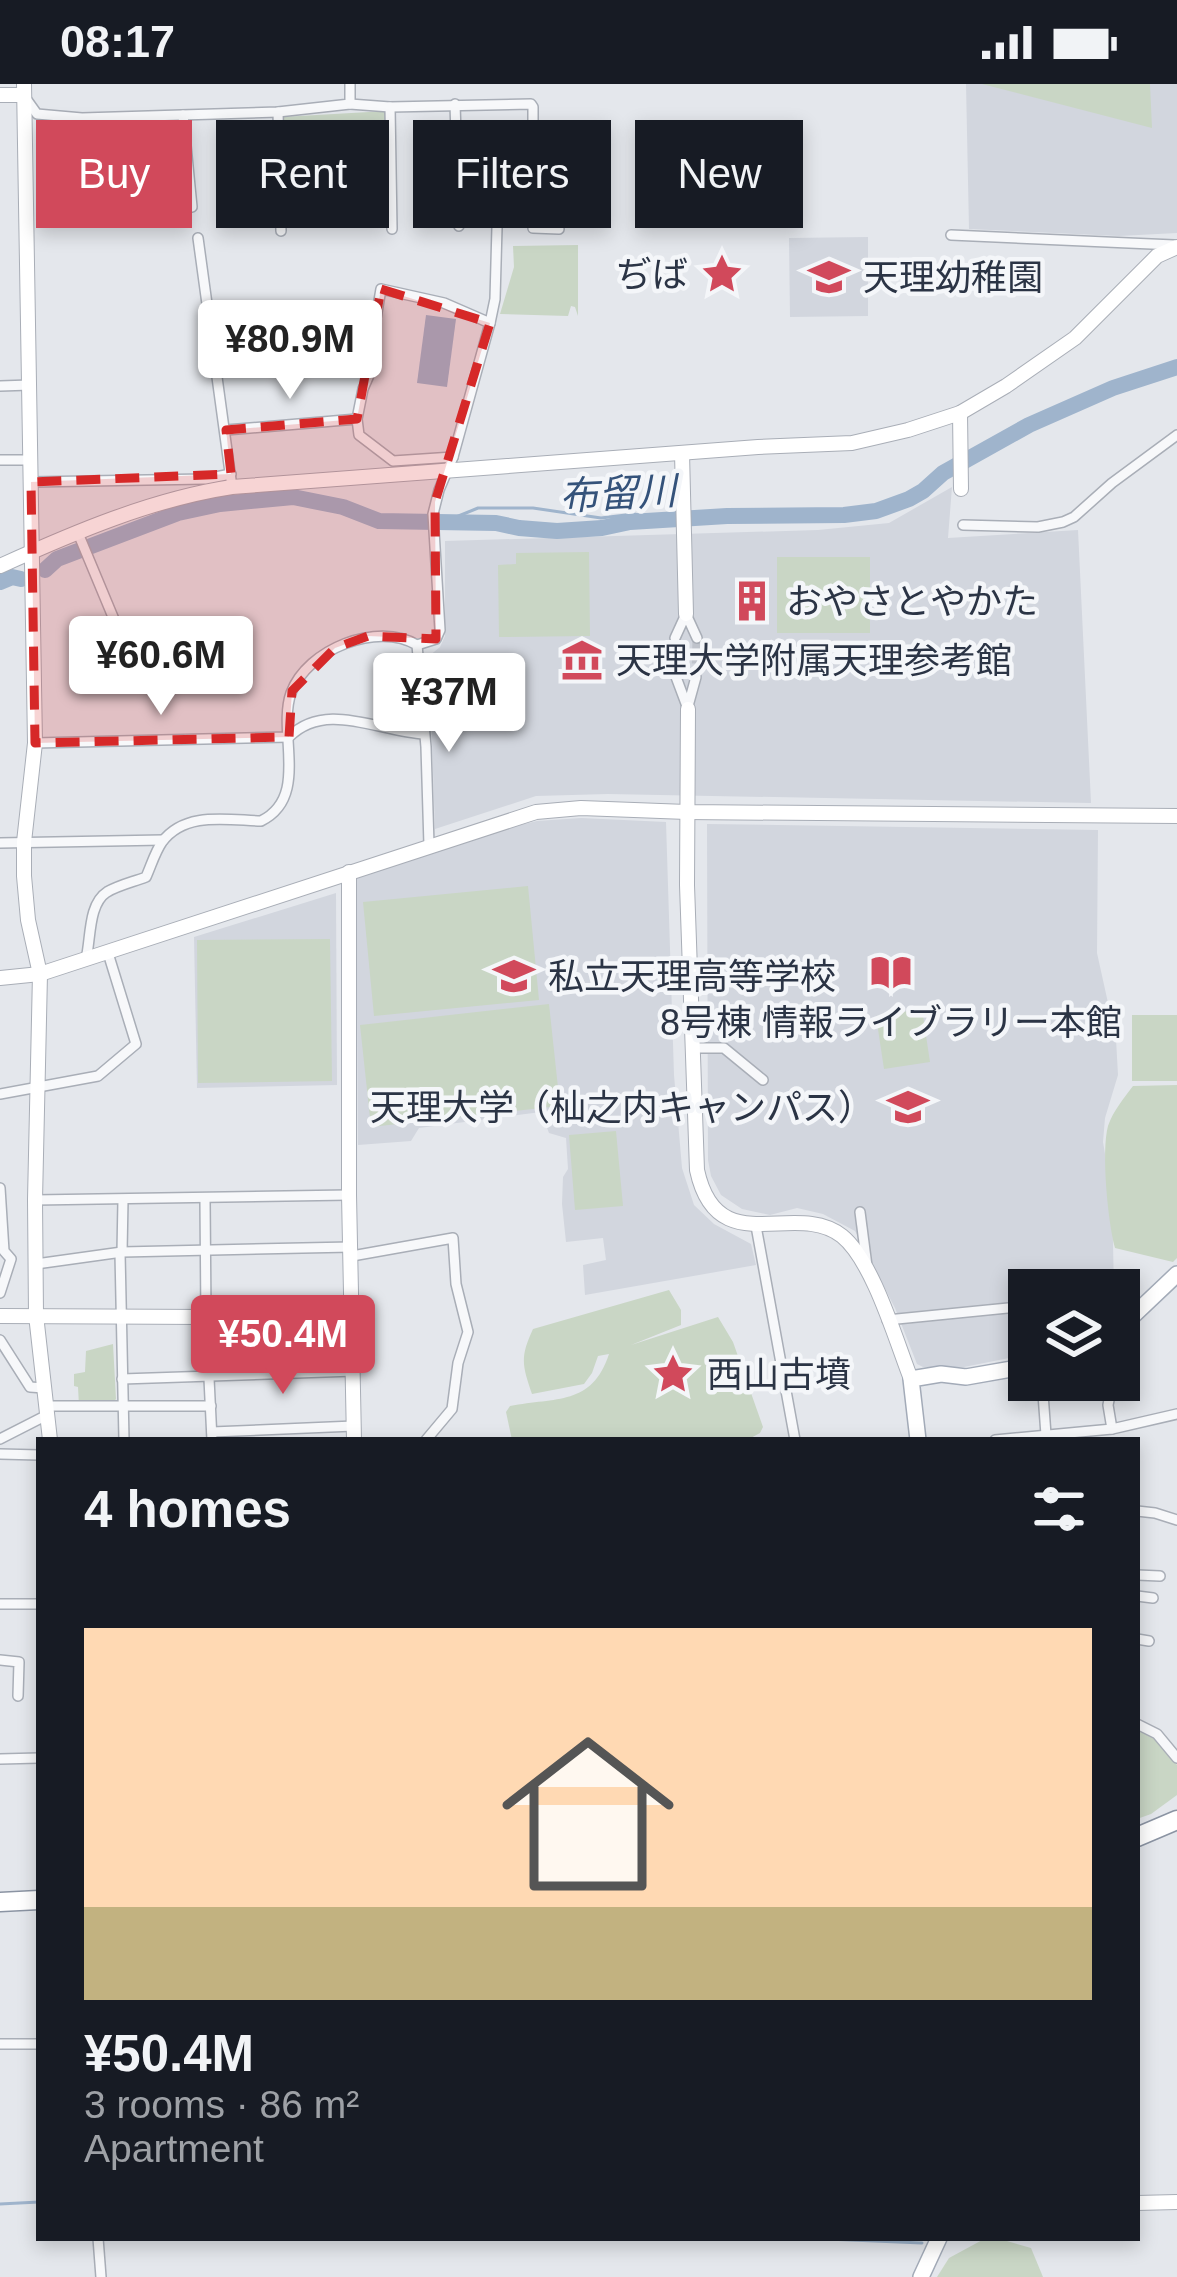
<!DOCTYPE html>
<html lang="en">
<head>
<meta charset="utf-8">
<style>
  body { margin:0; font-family:Helvetica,"Noto Sans JP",sans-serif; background:#242831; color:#f1f3f6; height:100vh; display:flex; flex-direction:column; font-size:45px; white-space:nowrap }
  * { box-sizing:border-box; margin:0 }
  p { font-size:39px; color:#9ea1a6 }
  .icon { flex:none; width:66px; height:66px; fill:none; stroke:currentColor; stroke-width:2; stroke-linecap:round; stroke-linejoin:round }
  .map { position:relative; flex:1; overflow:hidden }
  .side { position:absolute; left:36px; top:1353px; width:1104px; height:804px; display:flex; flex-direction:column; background:#171b24; border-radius:0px; box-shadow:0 6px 18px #0003 }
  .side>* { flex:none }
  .banner { position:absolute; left:36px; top:36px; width:1107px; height:108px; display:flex; gap:24px }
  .fabs { position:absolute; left:1008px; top:1185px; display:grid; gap:24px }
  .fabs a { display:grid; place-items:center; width:132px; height:132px; border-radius:0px; background:#171b24; box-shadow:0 6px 18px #0003; font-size:60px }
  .price { position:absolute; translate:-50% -102px; padding:0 27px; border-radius:12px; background:#fff; color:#222; font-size:39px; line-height:78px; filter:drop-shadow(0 3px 6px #0008) }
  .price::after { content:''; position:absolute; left:50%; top:72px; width:36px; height:27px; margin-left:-18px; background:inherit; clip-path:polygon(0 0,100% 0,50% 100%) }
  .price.active { background:#d1495b; color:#fff }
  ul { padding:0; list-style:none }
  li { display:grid; align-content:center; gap:24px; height:636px; padding:0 48px }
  li span { display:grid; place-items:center; height:372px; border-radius:0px; color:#555 }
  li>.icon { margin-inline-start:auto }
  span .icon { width:216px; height:216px; fill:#fffc; stroke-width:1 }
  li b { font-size:51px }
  h2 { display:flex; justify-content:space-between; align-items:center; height:144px; padding:0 48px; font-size:51px }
  .tag { padding:0 42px; border-radius:0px; background:#171b24; box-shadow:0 6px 18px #0003; font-size:42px; line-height:108px }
  .tag.active { background:#d1495b; color:#fff }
  .status { display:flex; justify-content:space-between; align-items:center; height:84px; padding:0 60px; background:#171b24; direction:ltr }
  .status svg { height:33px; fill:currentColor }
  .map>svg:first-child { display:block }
  .built { fill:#d2d6de }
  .green { fill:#c9d6c5 }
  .water { fill:#9fb4cc }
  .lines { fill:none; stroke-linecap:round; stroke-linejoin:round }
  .stream { stroke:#9fb4cc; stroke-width:3 }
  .river { stroke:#9fb4cc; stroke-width:16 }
  .street-tunnel { stroke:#bfc3cb; stroke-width:9; stroke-dasharray:9 4.5; stroke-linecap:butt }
  .street-casing { stroke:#a9aeb7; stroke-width:12 }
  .secondary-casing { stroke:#a9aeb7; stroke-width:16 }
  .primary-casing { stroke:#a3abb8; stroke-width:18 }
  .highway-casing { stroke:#8b94a3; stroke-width:21 }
  .street { stroke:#f7f8fa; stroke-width:9 }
  .secondary { stroke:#fff; stroke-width:14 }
  .primary { stroke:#fff; stroke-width:15 }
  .highway { stroke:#fff; stroke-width:18 }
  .marked { fill:#d62828; fill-opacity:0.2; stroke:#d62828; stroke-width:9; stroke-dasharray:24 15; stroke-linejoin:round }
  .labels { text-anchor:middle; stroke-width:9; stroke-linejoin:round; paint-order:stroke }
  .poi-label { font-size:36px; fill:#2b3445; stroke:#f4f6f9; text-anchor:start }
  .water-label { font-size:39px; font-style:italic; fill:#34527a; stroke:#f4f6f9 }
</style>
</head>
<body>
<div class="status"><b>08:17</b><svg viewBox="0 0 49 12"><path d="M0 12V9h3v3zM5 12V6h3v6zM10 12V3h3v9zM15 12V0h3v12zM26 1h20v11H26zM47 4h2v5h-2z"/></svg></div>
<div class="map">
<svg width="1177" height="2193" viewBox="0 0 1177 2193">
  <rect width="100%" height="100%" fill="#e4e7ec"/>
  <g class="built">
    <path d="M966,0H1177V149L1119,152L969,145Z"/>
    <path d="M868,153V232L790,233L789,154Z"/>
    <path d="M952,403L948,454L1078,446L1091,719L608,710L536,712L435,745L429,572L440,563L445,552V457L818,446L889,439Z"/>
    <path d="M581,734L666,738L674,991L682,1084L694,1121L714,1140L751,1160L756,1181L585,1211L583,1181L606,1176L603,1154L566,1158L562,1120L563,1093L568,1085L566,1054L549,1049L541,1028L419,1044L411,1057L358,1061L356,793L516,742L537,737Z"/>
    <path d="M707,740L1098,746L1097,869L1116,955L1118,991L1105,1034L1103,1058L1112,1112L1114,1206H1029V1270L964,1283H923L917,1280L895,1224L855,1147L823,1130L797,1124L770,1131L742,1125L721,1111L711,1092L708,1076Z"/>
    <path d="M336,809L337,1001L197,1004L194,853Z"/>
  </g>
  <g class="green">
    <path d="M982,0H1150L1152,44Z"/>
    <path d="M386,27L388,142H285L282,33Z"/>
    <path d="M578,161V232L575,223L571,222L568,232L500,230L514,183L513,162Z"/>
    <path d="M589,468L590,552L499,553L498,481L516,480V469Z"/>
    <rect x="777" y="473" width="93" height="76"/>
    <path d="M528,802L539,916L374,932L363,818Z"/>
    <path d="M330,855L332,997L198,999L197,856Z"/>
    <path d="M549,920L560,1022L371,1043L360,941Z"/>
    <path d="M922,925L930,978L884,985L876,932Z"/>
    <rect x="1132" y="931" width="45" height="66"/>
    <path d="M1177,1001V1174L1173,1178L1115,1164C1108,1139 1101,1067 1108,1042C1113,1027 1124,1014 1133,1002Z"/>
    <path d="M616,1047L623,1122L575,1126L569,1051Z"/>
    <path d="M669,1206L681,1226V1241L631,1261L718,1233L733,1258L763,1343L760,1349L747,1356H512L506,1328L510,1322C556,1313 592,1322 609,1270L598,1272L592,1289L584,1300L532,1310C522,1281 520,1273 533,1245Z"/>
    <path d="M113,1260L116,1315L111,1321L79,1322L78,1303L74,1302V1290L85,1288L86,1267Z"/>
    <path d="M1137,1646L1158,1657L1177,1681V1711L1151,1730L1137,1735Z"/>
    <path d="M986,2154L1007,2157L1031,2164L1043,2193H937L949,2174Z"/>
  </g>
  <path class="water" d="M426,231L456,235L447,303L417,299Z"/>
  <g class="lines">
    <g class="stream">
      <path d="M446,437L478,424H533L601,434L634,430L666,436"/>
      <path d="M0,2120L39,2118"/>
      <path d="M803,2154L922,2159"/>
    </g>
    <g class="river">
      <path d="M45,486L57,475L178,429L220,420L293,413L343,423L379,437L496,439L519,444L557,447L602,444L630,438L727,432L844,431L876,427L909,415L923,407L943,389L1029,341L1113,304L1177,283"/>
      <path d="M0,498L12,493L21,495"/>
    </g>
    <g class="street-tunnel">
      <path d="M675,554L676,593"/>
      <path d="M696,593L697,554"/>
    </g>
    <g class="street-casing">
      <g id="street">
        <path d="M27,16L37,30L82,34L278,28L350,20V0"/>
        <path d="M350,20L390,23L531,20L533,23V144L559,145"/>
        <path d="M455,20L459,142"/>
        <path d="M390,23L392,145"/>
        <path d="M278,28L281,147"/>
        <path d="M183,31L192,123"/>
        <path d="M951,151L1174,161"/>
        <path d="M198,154L232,403"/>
        <path d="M0,302L30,301"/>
        <path d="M226,346L357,335"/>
        <path d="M453,373L393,377L359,351L357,335L363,305L376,275V234L381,205L444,219L490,239"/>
        <path d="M0,376H31"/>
        <path d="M31,398L205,395L231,390"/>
        <path d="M963,441L1038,443L1063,438L1074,433L1112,399L1177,351"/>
        <path d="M78,449L118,545"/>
        <path d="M686,530L697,554"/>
        <path d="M675,554L686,530"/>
        <path d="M417,561L436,555L440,546L433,430L439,406L453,373L490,239L495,215L497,143"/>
        <path d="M676,593L688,625"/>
        <path d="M688,622L696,593"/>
        <path d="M35,659L289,653C326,616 379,648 424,650"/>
        <path d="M0,759L163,756"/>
        <path d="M86,875C91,855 88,820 107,808C119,801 133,798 146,793C151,782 155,768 162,758C185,727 227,736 261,737C310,713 277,649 291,609C307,565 378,537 417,561L426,663L429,761"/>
        <path d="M693,964H724L763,996"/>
        <path d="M0,1010L98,992L136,960L108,869"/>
        <path d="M0,1104L4,1167L11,1175L0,1209"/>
        <path d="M35,1116L349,1111"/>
        <path d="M205,1116L206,1233L212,1356"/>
        <path d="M860,1128L867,1182"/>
        <path d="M756,1142L795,1356"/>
        <path d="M122,1168L123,1116"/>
        <path d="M120,1169L124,1356"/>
        <path d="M352,1172L453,1154L456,1200L468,1248L458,1279L452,1325L426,1356"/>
        <path d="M36,1180L122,1168L351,1163"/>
        <path d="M887,1236L1029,1222"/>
        <path d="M0,1256L30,1303L44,1304"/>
        <path d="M1119,1259V1272"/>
        <path d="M122,1295L354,1287"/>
        <path d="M1042,1296L1046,1351"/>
        <path d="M46,1322H211"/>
        <path d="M1112,1345L1108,1321L1113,1296"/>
        <path d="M212,1348L354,1342"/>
        <path d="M0,1355L47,1331"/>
        <path d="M995,1356L1112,1345L1177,1330"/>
        <path d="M0,1370L39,1371"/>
        <path d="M1137,1427L1155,1429L1177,1436"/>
        <path d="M1137,1491L1160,1492"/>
        <path d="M1137,1512L1153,1514"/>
        <path d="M0,1520H39"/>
        <path d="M1137,1555L1149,1557"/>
        <path d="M0,1576L19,1578L18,1612"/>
        <path d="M1137,1640L1157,1650L1177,1674"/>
        <path d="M0,1675L39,1674"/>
        <path d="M0,1960H39"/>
        <path d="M98,2154L101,2193"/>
      </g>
    </g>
    <g class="secondary-casing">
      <g id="secondary">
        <path d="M24,0L35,659L24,758V792L28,836L40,890L35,1116L36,1231L50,1356"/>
        <path d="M0,11H24"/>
        <path d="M960,329L961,405"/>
        <path d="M682,369L686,530"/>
        <path d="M0,482C73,449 152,415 232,403L758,363L852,359L908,346L960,329L1006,302L1075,254L1157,172L1177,163"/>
        <path d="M688,625L687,801L697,1086C717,1179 795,1115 842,1152C873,1177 896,1257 911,1295"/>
        <path d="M349,788V1111L354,1356"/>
        <path d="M0,894L40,890L536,728L581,724L687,728L1177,732"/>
        <path d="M0,1232L206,1233L353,1226"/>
        <path d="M1137,2119L1177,2118"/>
      </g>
    </g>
    <g class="primary-casing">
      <g id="primary">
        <path d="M1119,1245L1177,1190"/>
        <path d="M918,1356L911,1295L941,1290L966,1293L1029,1282"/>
        <path d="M921,2193L939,2154"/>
      </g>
    </g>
    <g class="highway-casing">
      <g id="highway">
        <path d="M1137,1753L1177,1736"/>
        <path d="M0,1818L39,1816"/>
      </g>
    </g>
    <use href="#street" class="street"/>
    <use href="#secondary" class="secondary"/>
    <use href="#primary" class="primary"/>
    <use href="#highway" class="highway"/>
  </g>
  <path class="marked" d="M381,205L490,239L435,418L436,555L368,552L335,564L292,607L289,653L35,659L31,398L231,390L226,346L357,335Z"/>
  <defs>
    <g id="sight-bare" transform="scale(3.24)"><path d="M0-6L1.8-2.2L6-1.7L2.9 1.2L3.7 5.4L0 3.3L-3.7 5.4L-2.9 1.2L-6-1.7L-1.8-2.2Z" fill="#d1495b" stroke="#f4f6f9" stroke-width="2.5" paint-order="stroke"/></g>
    <g id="school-bare" transform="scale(3.24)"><path d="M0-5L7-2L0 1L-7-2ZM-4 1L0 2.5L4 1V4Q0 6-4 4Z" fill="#d1495b" stroke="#f4f6f9" stroke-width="2.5" paint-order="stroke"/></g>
    <g id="building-bare" transform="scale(3.24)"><path d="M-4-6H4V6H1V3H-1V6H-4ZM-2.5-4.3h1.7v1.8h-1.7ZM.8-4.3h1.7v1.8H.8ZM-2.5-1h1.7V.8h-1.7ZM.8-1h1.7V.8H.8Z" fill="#d1495b" stroke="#f4f6f9" stroke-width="2.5" paint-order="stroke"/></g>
    <g id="museum-bare" transform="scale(3.24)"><path d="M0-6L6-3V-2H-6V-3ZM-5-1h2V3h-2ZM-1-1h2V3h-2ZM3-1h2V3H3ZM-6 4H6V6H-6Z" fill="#d1495b" stroke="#f4f6f9" stroke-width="2.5" paint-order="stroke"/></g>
    <g id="library-bare" transform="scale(3.24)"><path d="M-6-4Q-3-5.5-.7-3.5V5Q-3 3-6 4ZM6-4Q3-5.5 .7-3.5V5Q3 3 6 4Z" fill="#d1495b" stroke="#f4f6f9" stroke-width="2.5" paint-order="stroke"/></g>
    <g id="university-bare" transform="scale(3.24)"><path d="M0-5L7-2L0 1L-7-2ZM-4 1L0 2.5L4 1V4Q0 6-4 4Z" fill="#d1495b" stroke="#f4f6f9" stroke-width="2.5" paint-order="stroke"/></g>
  </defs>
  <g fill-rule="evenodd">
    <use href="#sight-bare" x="722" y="190"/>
    <use href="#school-bare" x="829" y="193"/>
    <use href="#building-bare" x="752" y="517"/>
    <use href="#museum-bare" x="582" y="576"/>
    <use href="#library-bare" x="891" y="888"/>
    <use href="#school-bare" x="514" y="892"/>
    <use href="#university-bare" x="908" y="1023"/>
    <use href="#sight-bare" x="673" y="1290"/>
  </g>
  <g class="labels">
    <g class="poi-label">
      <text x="688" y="203" text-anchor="end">ぢば</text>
      <text x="863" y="206">天理幼稚園</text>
      <text x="786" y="530">おやさとやかた</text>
      <text x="616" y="589">天理大学附属天理参考館</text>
      <text x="548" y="905">私立天理高等学校</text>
      <text x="891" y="951" text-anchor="middle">8号棟 情報ライブラリー本館</text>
      <text x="874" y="1036" text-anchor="end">天理大学（杣之内キャンパス）</text>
      <text x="707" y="1303">西山古墳</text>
    </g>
    <g class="water-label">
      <text transform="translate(618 409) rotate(-3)" y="14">布留川</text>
    </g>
  </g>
</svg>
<div class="fabs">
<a><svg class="icon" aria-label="layers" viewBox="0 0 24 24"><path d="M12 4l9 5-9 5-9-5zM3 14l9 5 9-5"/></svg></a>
</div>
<b class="price" style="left:290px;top:318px">¥80.9M</b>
<b class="price" style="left:161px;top:634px">¥60.6M</b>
<b class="price" style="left:449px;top:671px">¥37M</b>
<b class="price active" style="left:283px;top:1313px">¥50.4M</b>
<div class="banner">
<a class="tag active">Buy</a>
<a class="tag">Rent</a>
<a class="tag">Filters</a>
<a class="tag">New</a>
</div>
<section class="side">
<h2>4 homes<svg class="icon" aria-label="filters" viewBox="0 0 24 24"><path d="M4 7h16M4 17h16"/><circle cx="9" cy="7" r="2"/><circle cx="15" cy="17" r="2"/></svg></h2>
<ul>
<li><span style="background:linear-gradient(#ffd9b3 75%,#c2b280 0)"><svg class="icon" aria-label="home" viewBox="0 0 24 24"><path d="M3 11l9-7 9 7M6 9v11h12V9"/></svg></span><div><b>¥50.4M</b><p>3 rooms · 86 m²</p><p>Apartment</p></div></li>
</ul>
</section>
</div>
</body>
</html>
